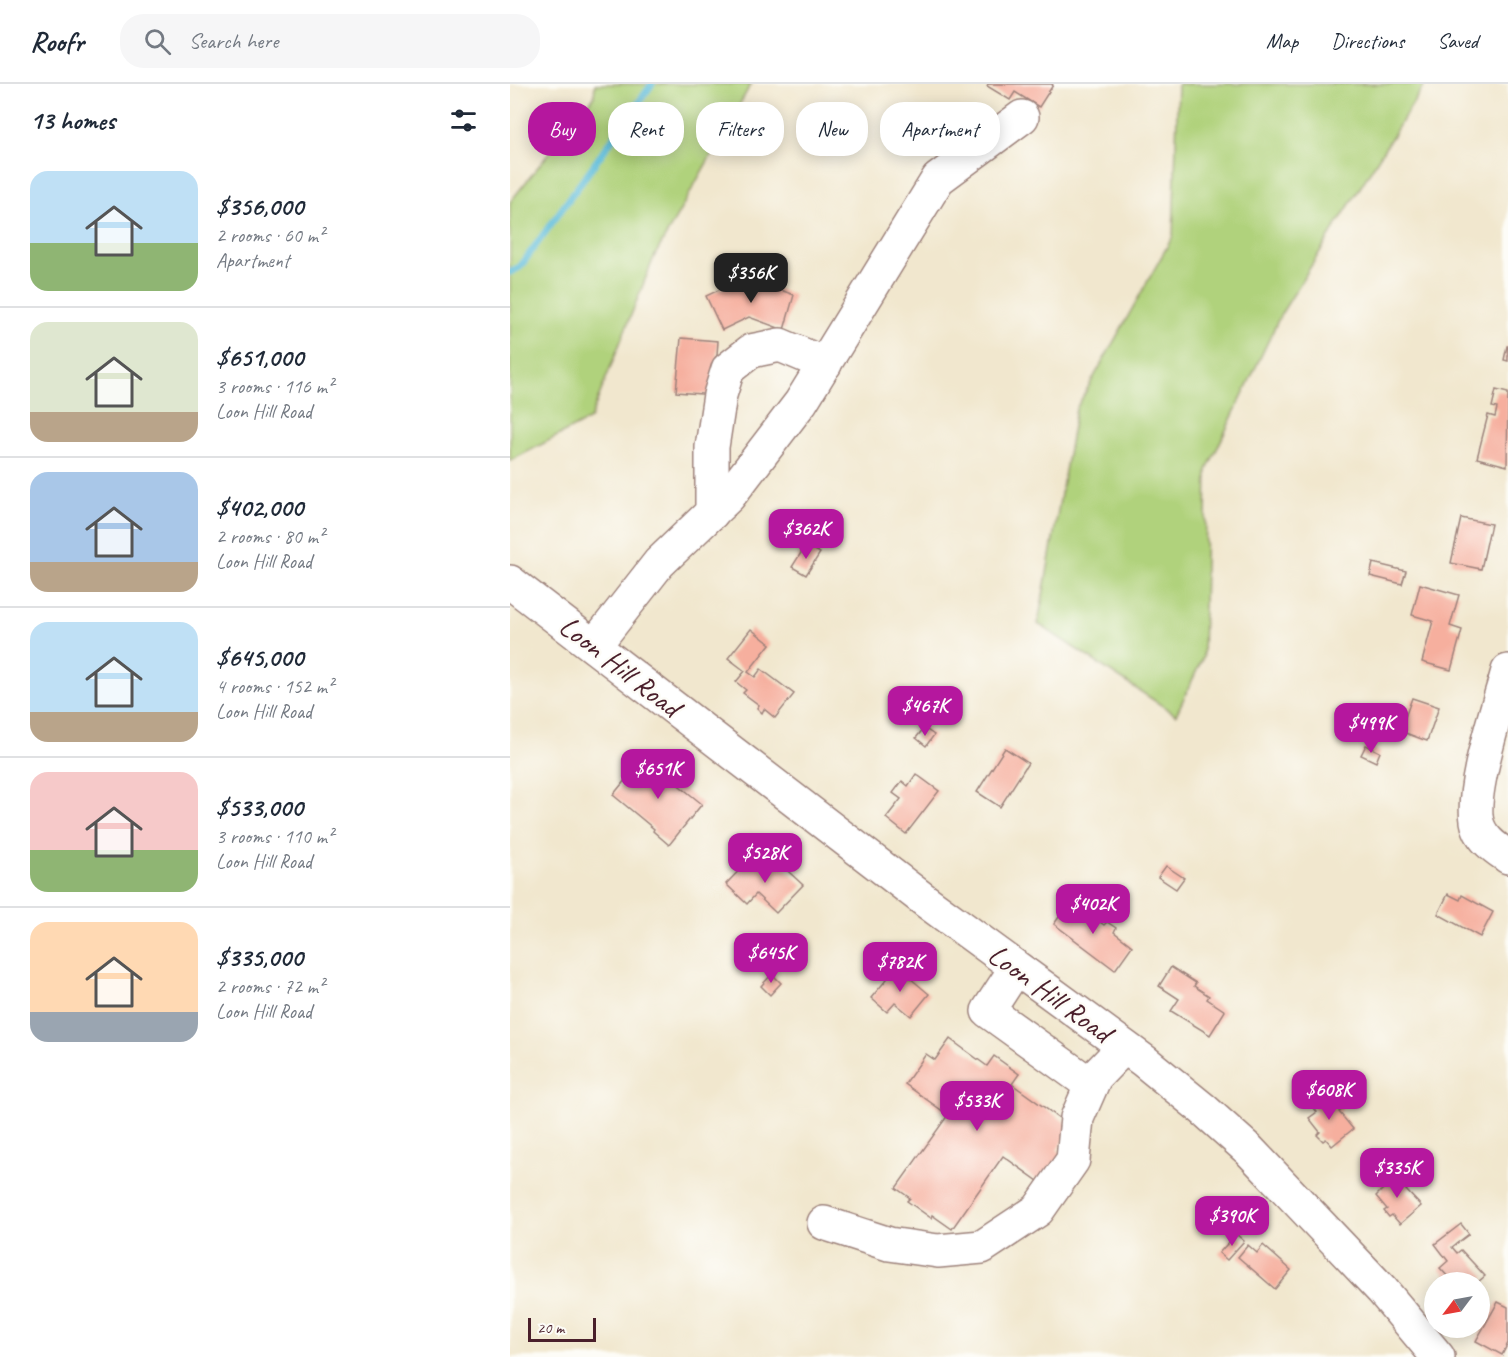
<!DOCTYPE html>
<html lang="en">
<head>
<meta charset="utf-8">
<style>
  body { margin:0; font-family:Caveat,sans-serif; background:#f6f6f7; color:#1f2937; height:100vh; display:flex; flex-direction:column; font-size:22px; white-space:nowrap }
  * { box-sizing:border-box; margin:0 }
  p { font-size:20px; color:#747a83 }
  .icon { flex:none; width:33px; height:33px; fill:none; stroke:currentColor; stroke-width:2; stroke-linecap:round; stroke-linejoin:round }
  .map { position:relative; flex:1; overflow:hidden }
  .drawer { display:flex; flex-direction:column; background:#fff; width:510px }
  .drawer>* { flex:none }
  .hud { position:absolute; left:18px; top:18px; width:570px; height:54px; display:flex; gap:12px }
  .needle { width:39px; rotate:238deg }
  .fabs { position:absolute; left:914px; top:1188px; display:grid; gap:12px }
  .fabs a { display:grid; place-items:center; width:66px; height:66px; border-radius:50%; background:#fff; box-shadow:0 3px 15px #0003; font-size:30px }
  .scale { position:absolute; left:18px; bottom:15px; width:68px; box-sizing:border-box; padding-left:6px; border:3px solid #4a1f2b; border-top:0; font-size:16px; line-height:21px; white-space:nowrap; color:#4a1f2b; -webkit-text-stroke:4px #fdfcf7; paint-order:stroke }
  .price { position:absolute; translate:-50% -51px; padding:0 14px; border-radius:12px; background:#b5179e; color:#fff; font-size:20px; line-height:39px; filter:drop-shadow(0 2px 3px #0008) }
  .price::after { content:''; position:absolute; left:50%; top:36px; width:18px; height:14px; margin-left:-9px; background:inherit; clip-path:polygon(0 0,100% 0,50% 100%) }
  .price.current { background:#222; color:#fff }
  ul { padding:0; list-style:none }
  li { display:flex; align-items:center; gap:18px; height:150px; padding:0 30px }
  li+li { border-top:2px solid #e0e1e3 }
  li span { display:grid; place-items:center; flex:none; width:168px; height:120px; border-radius:18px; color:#555 }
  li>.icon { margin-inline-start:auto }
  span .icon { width:72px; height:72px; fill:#fffc; stroke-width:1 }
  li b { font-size:26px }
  h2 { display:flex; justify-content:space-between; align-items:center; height:72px; padding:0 30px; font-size:26px }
  .chip { padding:0 21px; border-radius:24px; background:#fff; box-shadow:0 3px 15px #0003; font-size:21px; line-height:54px }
  .chip.current { background:#b5179e; color:#fff }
  header { display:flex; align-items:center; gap:36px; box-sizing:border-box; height:84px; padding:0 30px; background:#fff; border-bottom:2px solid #e0e1e3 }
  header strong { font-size:28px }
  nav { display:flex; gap:33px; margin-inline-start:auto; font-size:21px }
  .search { width:420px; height:54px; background:#f6f6f7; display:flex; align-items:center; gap:15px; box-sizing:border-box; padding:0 21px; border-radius:24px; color:#747a83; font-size:22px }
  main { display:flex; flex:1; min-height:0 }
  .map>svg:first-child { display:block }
  .green { fill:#b0d27b; stroke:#7d7853; stroke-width:1.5 }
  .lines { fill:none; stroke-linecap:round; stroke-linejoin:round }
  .stream { stroke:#5cbcda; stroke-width:7 }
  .building { fill:#f6af9e }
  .minor-casing { stroke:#9e837c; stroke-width:36 }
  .minor { stroke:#fff; stroke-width:33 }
  .labels { text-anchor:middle; stroke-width:5; stroke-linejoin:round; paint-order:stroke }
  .street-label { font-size:30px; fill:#4a1f2b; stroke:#fdfcf7 }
</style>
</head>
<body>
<header>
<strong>Roofr</strong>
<div class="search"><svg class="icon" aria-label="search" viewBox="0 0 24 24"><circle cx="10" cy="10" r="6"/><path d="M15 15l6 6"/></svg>Search here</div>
<nav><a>Map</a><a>Directions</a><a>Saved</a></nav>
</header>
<main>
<section class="drawer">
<h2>13 homes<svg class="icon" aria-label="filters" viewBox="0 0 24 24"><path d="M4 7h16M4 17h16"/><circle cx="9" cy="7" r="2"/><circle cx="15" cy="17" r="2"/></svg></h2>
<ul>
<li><span style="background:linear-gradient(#bfe0f5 60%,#8fb573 0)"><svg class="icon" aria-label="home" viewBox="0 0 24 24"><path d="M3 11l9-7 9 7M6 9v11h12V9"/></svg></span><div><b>$356,000</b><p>2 rooms · 60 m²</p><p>Apartment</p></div></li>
<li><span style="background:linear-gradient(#dfe7d0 75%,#b9a48a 0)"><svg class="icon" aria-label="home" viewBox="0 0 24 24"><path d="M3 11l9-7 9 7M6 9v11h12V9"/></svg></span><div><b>$651,000</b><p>3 rooms · 116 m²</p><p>Loon Hill Road</p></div></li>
<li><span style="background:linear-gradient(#a9c7e8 75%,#b9a48a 0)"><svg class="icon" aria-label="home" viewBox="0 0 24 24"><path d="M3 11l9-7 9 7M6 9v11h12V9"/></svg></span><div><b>$402,000</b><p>2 rooms · 80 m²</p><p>Loon Hill Road</p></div></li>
<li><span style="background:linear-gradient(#bfe0f5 75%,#b9a48a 0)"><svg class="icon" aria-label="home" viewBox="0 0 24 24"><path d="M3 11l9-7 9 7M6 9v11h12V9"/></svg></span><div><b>$645,000</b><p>4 rooms · 152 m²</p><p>Loon Hill Road</p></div></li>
<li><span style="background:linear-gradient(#f6c9c9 65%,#8fb573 0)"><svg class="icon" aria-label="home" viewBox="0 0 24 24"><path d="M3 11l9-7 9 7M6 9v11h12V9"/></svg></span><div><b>$533,000</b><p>3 rooms · 110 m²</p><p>Loon Hill Road</p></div></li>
<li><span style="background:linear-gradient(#ffd9b3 75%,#9aa5b1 0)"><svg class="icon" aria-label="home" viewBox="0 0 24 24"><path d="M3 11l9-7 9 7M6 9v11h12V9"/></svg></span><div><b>$335,000</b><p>2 rooms · 72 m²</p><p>Loon Hill Road</p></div></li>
</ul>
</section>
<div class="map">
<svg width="998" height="1273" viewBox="0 0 998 1273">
  <rect width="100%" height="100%" fill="#fdfcf7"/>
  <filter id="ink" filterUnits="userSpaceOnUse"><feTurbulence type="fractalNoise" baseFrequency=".0167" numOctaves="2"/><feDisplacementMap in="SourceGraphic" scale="12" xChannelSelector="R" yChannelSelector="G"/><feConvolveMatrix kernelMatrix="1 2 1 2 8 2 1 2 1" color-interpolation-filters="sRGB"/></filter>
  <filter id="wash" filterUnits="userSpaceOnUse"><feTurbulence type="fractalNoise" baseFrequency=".008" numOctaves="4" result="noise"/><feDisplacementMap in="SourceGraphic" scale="24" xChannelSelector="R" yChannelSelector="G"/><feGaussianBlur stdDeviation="1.35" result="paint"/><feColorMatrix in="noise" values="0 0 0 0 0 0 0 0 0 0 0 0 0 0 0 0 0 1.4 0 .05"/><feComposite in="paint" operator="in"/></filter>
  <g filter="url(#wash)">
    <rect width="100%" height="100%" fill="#f1e7ce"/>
    <g class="green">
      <path d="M85,0H241L144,173L80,335L0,377V118L84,13Z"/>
      <path d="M668,0H915L771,230L697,386L693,573L666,631L528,540L566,325L663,152Z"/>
    </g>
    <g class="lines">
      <path class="stream" d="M0,188L10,183L142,0"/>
    </g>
    <g id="blocks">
      <g class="building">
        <path d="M478,0H542L543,1L529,23L505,8L500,16L477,2Z"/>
        <path d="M236,193L284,211L274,246L239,233L212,246L196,212Z"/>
        <path d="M171,254L208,257L204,311L166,308Z"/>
        <path d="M997,262H998V277L994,276Z"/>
        <path d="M986,306L998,309L997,382L967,374L978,331L985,333L987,324L982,323Z"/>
        <path d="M951,434L981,440L971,485L941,479Z"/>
        <path d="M296,461L310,469L296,491L282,483Z"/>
        <path d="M863,479L896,487L892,500L860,492Z"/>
        <path d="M910,500L949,511L940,542L952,546L941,586L912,578L923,537L902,531Z"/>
        <path d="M241,545L260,560L238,588L245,593L251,585L284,610L265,634L254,625L252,629L247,624L249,621L233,609L236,606L226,598L235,587L218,574Z"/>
        <path d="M902,614L929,623L917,657L890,647Z"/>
        <path d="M414,644L424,651L416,662L406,654Z"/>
        <path d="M856,661L870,668L866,678L851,671Z"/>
        <path d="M495,664L518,679L490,723L467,708Z"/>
        <path d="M134,673L192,720L159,761L143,747L144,745L103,711Z"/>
        <path d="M406,690L429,707L396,750L376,734L391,715L383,709L392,697L398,702Z"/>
        <path d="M242,773L258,788L268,778L293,801L266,829L246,810L237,820L216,800Z"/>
        <path d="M656,782L674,794L666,805L648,793Z"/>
        <path d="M938,810L950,816L952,811L983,828L970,853L928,830Z"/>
        <path d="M561,816L594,841L597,838L606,844L604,848L622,862L605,886L544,840Z"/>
        <path d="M387,883L419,910L401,932L385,919L377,928L361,914Z"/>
        <path d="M661,883L686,899L684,902L699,912L697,915L715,927L700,951L661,927L669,915L649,902Z"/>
        <path d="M262,890L271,899L260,911L251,902Z"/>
        <path d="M440,955L477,982L484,972L509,990L502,1000L563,1044L547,1066L555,1072L535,1102L493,1072L442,1145L422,1131L421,1134L397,1117L400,1114L386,1104L438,1031L395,1000L416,970L425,976Z"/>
        <path d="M810,1010L818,1020L820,1018L825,1024L829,1020L833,1025L829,1028L843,1045L822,1062L816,1055L813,1057L807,1051L810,1048L799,1034L807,1028L800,1019Z"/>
        <path d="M878,1091L883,1097L887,1095L891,1100L896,1097L901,1102L896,1106L911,1122L890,1140L882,1131L879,1133L874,1127L877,1125L866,1112L873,1105L868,1099Z"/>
        <path d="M951,1140L959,1150L942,1163L947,1169L951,1166L975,1192L968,1198H938L941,1196L930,1184L938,1177L925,1160Z"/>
        <path d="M726,1150L734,1157L717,1176L709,1169Z"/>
        <path d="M738,1161L747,1169L753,1161L781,1186L765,1205L728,1173Z"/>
        <path d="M988,1218L998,1223V1259L992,1271L966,1257Z"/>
      </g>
    </g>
  </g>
  <g filter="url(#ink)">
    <use href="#blocks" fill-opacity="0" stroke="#9e837c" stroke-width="1.5"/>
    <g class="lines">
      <g class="minor-casing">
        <g id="minor">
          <path d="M202,429V363L210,311L218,285L241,267L270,261L315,280"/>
          <path d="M0,498L417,818L634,977L693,1025L739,1066L872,1206L928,1273"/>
          <path d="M84,562L149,479L219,412L291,318L428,95L512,33"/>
          <path d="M998,587C989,620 956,716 969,744C974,757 987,765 998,773"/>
          <path d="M506,884L478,927L581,1001"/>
          <path d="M314,1139L379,1160L428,1167L472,1163L528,1126L563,1076L567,1034L585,993L614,963"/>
        </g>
      </g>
      <use href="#minor" class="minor"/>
    </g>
  </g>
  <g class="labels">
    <g class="street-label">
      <text transform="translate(110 582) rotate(38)" y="10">Loon Hill Road</text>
      <text transform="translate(540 909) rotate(36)" y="10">Loon Hill Road</text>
    </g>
  </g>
</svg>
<div class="fabs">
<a><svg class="needle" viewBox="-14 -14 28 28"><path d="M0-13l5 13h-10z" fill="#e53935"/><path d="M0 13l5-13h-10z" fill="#747a83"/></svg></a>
</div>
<div class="scale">20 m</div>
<b class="price current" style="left:241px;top:220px">$356K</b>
<b class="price" style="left:296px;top:476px">$362K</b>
<b class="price" style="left:415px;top:653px">$467K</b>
<b class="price" style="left:861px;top:670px">$499K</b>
<b class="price" style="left:148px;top:716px">$651K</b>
<b class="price" style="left:255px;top:800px">$528K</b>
<b class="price" style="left:583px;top:851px">$402K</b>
<b class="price" style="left:261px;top:900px">$645K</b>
<b class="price" style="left:390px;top:909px">$782K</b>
<b class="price" style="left:819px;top:1037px">$608K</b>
<b class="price" style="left:467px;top:1048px">$533K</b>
<b class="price" style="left:887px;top:1115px">$335K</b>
<b class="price" style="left:722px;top:1163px">$390K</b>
<div class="hud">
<a class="chip current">Buy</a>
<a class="chip">Rent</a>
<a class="chip">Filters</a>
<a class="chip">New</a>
<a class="chip">Apartment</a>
</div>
</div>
</main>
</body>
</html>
